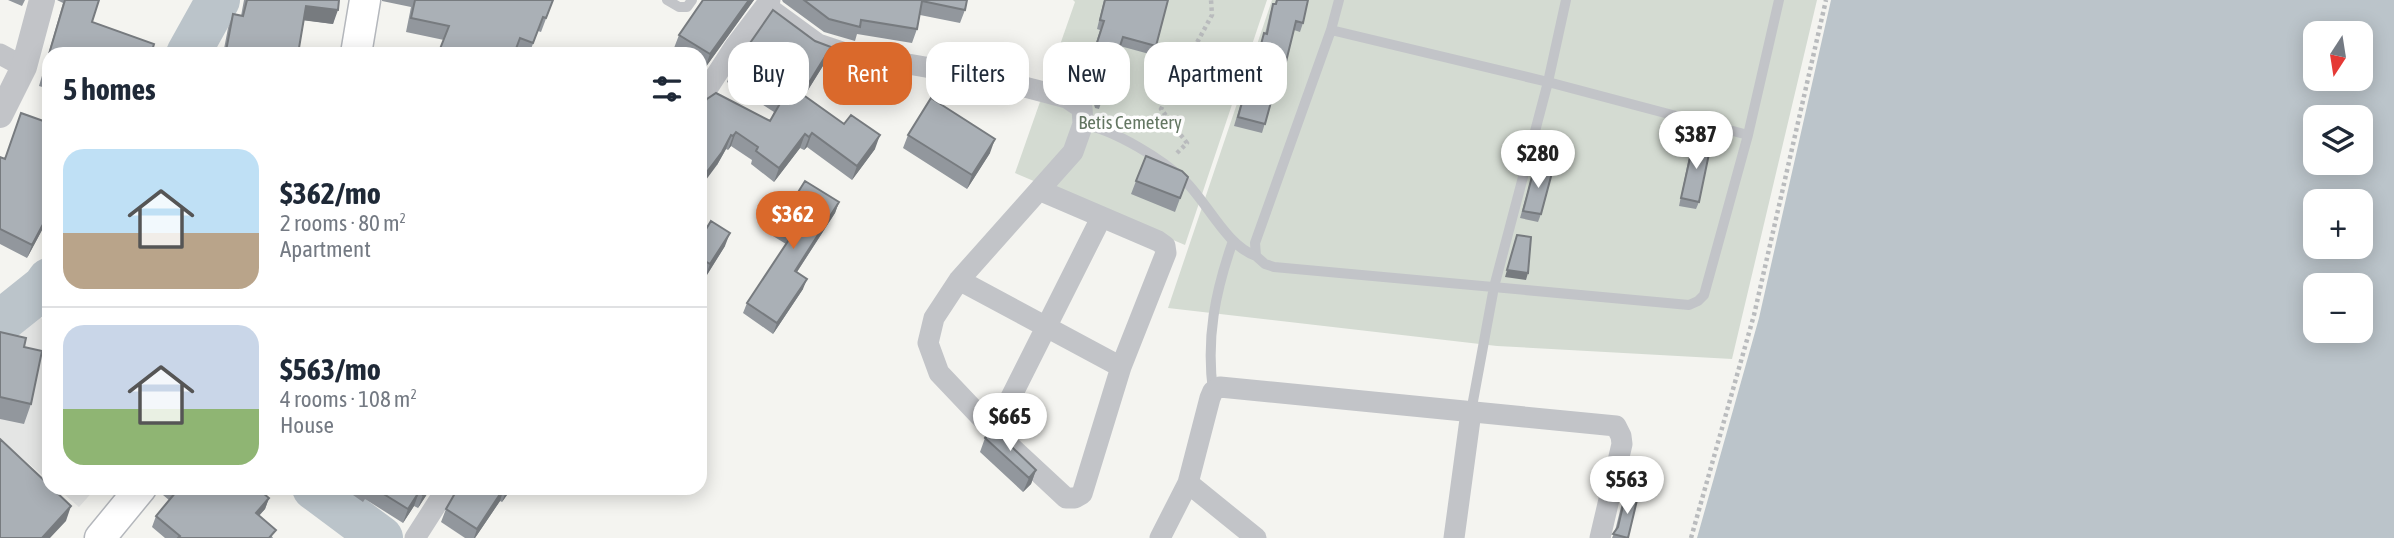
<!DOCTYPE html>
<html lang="en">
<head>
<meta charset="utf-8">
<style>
  :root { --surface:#fff; --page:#f2f2f3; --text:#1f2937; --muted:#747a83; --line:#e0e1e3; --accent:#da692b }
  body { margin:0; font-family:"Asap Condensed",sans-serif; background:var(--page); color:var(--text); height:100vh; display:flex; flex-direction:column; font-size:26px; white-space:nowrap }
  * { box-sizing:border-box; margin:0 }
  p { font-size:23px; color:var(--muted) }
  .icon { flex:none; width:38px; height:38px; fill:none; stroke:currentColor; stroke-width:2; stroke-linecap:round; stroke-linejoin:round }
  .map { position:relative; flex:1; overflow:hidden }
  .side { position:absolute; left:42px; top:47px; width:665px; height:448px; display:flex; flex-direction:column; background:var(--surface); border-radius:21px; box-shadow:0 4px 18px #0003 }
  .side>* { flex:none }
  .banner { position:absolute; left:728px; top:42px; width:665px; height:63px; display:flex; gap:14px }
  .needle { width:46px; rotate:192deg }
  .buttons { position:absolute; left:2303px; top:21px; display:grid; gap:14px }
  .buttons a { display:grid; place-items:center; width:70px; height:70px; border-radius:14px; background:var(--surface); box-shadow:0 4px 18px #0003; font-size:35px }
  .price { position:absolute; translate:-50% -60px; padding:0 16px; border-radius:24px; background:#fff; color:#222; font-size:23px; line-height:46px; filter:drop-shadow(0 2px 4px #0008) }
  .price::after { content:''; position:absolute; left:50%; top:42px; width:21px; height:16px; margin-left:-10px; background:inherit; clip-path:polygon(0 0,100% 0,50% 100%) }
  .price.current { background:var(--accent); color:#fff }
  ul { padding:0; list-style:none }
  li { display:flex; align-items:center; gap:21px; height:175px; padding:0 21px }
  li+li { border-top:2px solid var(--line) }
  li span { display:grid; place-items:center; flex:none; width:196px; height:140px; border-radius:21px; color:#555 }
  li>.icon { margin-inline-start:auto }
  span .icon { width:84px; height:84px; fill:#fffc; stroke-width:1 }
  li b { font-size:30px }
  h2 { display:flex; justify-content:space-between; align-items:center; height:84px; padding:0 21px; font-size:30px }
  .tag { padding:0 24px; border-radius:21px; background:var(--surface); box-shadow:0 4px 18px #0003; font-size:24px; line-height:63px }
  .tag.current { background:var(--accent); color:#fff }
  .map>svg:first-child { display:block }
</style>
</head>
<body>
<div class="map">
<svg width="2394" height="538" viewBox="0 0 2394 538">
  <rect width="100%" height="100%" fill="#f4f4f0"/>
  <path fill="#e4e5e4" d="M31,308L49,326V481L0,439V333Z
    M57,488H96L79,507Z"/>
  <path fill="#d4dbd2" d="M1073,0H1267L1185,245L1015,173L1075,2Z
    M1272,0H1817L1732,359L1497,346L1168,308Z"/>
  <path fill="#bbc4ca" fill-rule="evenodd" d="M1831,0H2394V538H1697L1759,318ZM2315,33H2361V79H2315ZM2315,117H2361V163H2315ZM2315,201H2361V247H2315ZM2315,285H2361V331H2315Z"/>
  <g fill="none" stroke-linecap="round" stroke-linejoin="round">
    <path stroke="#bbc4ca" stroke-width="44" d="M188,54L218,0
      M0,322L44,287L49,280
      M314,488L381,538"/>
    <g stroke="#b4b7bc" stroke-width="33">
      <path id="secondary" d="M356,54L365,0
        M100,538L141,488"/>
    </g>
    <path stroke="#b9bbbd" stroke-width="4.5" stroke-dasharray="3.5 3.5" stroke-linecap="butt" d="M1177,153L1187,143L1161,109L1212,15L1211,0
      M1691,538L1754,315L1826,0"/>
    <path stroke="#c2c4c8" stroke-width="10" d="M667,0L679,7H687L692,0
      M1339,0L1331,30L1255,243L1256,256L1265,264L1274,267L1689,305L1698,301L1704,295L1748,135L1779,0
      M1331,30L1548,82L1748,135
      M1083,124C1114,130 1163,159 1186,182C1208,204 1227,246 1256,256
      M1213,391C1206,338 1215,292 1233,241
      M1471,412L1494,287L1548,82L1566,0"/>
    <path stroke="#c2c4c8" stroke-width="21" d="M766,6L818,44L845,53L994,79L1067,98L1082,108L1083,124L1073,152L959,280L934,318L928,343L939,373L994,431L1066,498H1075L1082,494L1121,367L1166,253L1165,246L1158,241L1039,190
      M0,54L24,67
      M700,100L735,46L770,0
      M959,280L1121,367
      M994,431L1101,218
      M1188,483L1256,538
      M415,538L447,488
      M1160,538L1188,483L1210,398L1213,391L1220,387L1616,426L1621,436L1622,444L1600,538
      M1454,538L1471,412"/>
    <path stroke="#c2c4c8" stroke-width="26" d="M0,115L24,67L42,0"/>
    <use href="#secondary" stroke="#fff" stroke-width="30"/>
  </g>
  <path fill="#92979d" d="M8,0H25L22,6Z
    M57,0H99L92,22L151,54H49V89L39,86L63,3Z
    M244,0H339L333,24L304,20L298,54H223L228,28L233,14L241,16Z
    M382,0H553L541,32L538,31L529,54H520L515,52L514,54H438L444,40L406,32L411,7L382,1Z
    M703,0H754L705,68L700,65V54H683L674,48L679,35Z
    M782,0H967L965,10L960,23L920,15L917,29L912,43L857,34L855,41L824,32L783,2Z
    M1104,0H1168L1153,55L1120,46L1099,109L1095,108L1093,101L1081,92L1100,30L1097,29Z
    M1276,0H1308L1303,23L1300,32L1294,30L1283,74L1280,83H1279L1274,101L1272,100L1262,133L1234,126L1248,79L1251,70L1253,71L1261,42L1264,33L1265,34L1270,13L1273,4H1275Z
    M815,41L831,47L826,61L804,96L875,149L852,180L807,147L804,150L800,148L774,182L751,164L752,160L731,146L728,150L726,149L717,165L700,109L770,121L774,112L727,82L732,69Z
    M49,123V217L27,258L0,244V157L5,159Z
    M908,135L990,153L967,189L903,148Z
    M1694,140L1699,202L1696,209L1679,206L1691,147Z
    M1535,165L1541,214L1538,222L1520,218Z
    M1188,177L1175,212L1131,194L1136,181Z
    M839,202L835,213L797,272L803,289L773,334L743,313L747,303L786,244L773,236L777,226Z
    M700,239L725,246L705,278L700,275Z
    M0,332L24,347L31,404L24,424L0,419Z
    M985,438L1036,470L1031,484L1023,492L980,452Z
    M165,488H257L269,498L265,509L259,516L273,538H165L152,527L156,516L169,500L163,495Z
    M343,488H431L418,508L414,506L403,523L365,499L363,502Z
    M458,488H512L502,502L500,501L475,538H465L441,522L446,509Z
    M1626,493L1628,538H1612L1615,531L1621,507Z"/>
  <path fill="#777b7f" d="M749,0H754L705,68L710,54Z
    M306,6L338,10L333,24L301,20Z
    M831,47L826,61L797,108L802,94Z
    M736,132L731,146L728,150L733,136Z
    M812,133L807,147L804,150L809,137Z
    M805,134L800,148L774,182L779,168Z
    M731,135L726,149L717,165L700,188V181Z
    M880,135L875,149L852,180L857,166Z
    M995,139L990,153L967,189L972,175Z
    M839,202L835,213L791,281L795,271Z
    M49,213V217L27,258L32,245Z
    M730,233L725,246L705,278L710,264Z
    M1507,270L1528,273L1526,280L1505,277Z
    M807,279L803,289L773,334L777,323Z
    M1036,470L1031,484L1023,492L1029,478Z
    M428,488H431L418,508L423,495Z
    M504,488L500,501L475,538H474L477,529Z
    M508,488H512L502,502L507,489Z
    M419,492L414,506L403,523L408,509Z
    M269,498L265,509L252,523L256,513Z
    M71,506L66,521L50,538H42Z"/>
  <path fill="#aab0b6" stroke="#777b7f" stroke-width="2" d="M65,0H99L92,22L154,44L151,54H95L86,51L85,54H49Z
    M247,0H339L338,10L306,6L298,54H235L236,53L226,51L233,14L243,16Z
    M415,0H553L546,18L543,17L533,43L520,38L514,54H438L449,26L411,18Z
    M703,0H749L710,54L679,35Z
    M804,0H967L965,10L922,1L917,29L861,20L860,27L829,19Z
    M1105,0H1168L1156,46L1123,37L1102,100L1098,99L1096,92L1084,83L1104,21L1100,20Z
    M1277,0H1308L1303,23L1296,21L1283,74H1281L1277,92L1274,91L1265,124L1238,117L1251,70L1254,71L1264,33L1267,34L1273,4H1276Z
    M773,10L815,41L831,47L802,94L844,124L851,115L880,135L857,166L812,133L809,137L805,134L779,168L756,151L758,147L736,132L733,136L731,135L722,152L700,181V109L707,99L716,93L770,121L782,100L732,69Z
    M49,55V74L44,72Z
    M931,98L995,139L972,175L908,135Z
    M21,113L49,123V213L32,245L0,229V157L5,159Z
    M1694,140L1711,144L1699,202L1681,198Z
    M1146,156L1182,171L1188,177L1180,198L1136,181Z
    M1535,165L1553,169L1541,214L1523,211Z
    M805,181L839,202L795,271L807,279L777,323L747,303L792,235L777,226Z
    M711,221L730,233L710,264L700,258V239Z
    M1517,235L1531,237L1528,273L1507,270Z
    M0,332L26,338L24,347L42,351L31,404L0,397Z
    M993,429L1036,470L1029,478L985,438Z
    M0,439L49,485V488H52L71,506L42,538H0Z
    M172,488H257L269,498L256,513L276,530L269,538H178L180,536L156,516L176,492Z
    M374,488H428L423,495L419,492L408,509Z
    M458,488H504L477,529L446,509Z
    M1626,493L1638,496L1628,538L1613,534L1618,527Z"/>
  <g text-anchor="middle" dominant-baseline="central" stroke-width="7" stroke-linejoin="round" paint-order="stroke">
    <g font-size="19" fill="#647763" stroke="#fff">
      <text x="1130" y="122">Betis Cemetery</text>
    </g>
  </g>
</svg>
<div class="buttons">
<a><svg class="needle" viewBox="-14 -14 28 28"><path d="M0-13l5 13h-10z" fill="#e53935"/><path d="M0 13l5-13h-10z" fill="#747a83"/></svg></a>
<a><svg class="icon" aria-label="layers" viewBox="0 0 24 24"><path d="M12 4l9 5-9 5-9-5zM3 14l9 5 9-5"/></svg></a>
<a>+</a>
<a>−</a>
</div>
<b class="price" style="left:1696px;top:171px">$387</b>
<b class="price" style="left:1538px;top:190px">$280</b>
<b class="price current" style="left:793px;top:251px">$362</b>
<b class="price" style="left:1010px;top:453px">$665</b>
<b class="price" style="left:1627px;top:516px">$563</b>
<div class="banner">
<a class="tag">Buy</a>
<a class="tag current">Rent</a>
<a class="tag">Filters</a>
<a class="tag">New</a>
<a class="tag">Apartment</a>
</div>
<section class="side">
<h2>5 homes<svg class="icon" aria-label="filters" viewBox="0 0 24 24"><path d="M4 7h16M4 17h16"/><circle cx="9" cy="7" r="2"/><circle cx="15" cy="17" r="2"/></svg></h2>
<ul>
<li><span style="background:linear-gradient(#bfe0f5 60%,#b9a48a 0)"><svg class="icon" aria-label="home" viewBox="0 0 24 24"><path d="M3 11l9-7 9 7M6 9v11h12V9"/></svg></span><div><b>$362/mo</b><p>2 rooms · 80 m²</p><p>Apartment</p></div></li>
<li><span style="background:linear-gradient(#c9d6e8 60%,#8fb573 0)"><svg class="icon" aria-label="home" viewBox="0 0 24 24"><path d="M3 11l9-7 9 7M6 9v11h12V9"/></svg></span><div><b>$563/mo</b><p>4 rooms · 108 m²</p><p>House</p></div></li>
</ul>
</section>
</div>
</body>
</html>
